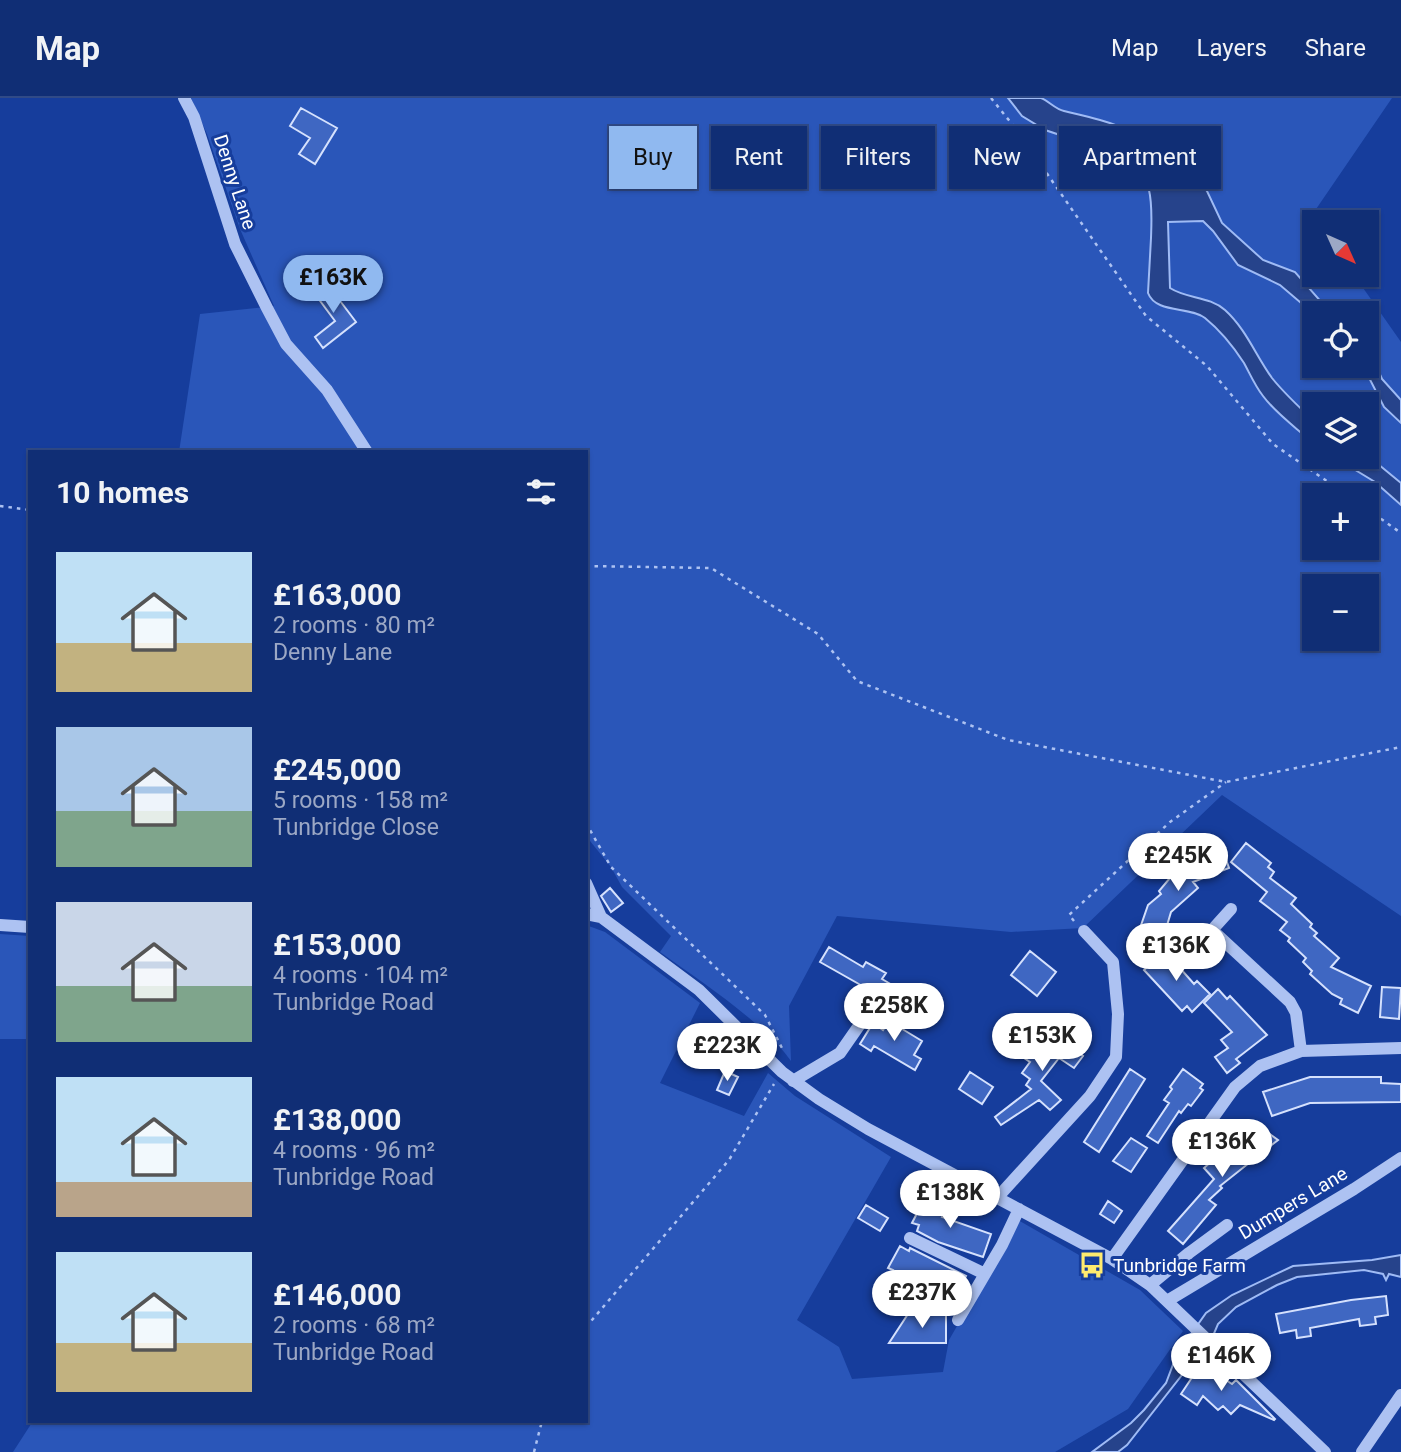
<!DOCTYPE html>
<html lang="en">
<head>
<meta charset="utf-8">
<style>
  :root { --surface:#102e75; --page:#19367a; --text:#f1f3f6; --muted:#9ca8c5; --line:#304a87; --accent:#90b9f0 }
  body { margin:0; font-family:Roboto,sans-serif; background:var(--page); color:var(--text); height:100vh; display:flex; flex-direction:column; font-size:26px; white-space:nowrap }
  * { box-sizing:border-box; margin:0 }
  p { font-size:23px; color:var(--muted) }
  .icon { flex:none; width:38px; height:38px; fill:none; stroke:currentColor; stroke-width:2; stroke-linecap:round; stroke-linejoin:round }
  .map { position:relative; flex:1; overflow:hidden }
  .panel { position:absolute; left:28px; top:352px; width:560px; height:973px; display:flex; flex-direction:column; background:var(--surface); border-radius:0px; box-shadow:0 2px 5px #0004,0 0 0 2px var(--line) }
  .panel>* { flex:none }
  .top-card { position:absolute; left:609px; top:28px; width:665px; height:63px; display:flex; gap:14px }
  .needle { width:46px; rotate:135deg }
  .controls { position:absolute; left:1302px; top:112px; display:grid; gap:14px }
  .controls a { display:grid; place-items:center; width:77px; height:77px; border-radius:0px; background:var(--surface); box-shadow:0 2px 5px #0004,0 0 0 2px var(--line); font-size:35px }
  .price { position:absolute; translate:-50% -60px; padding:0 16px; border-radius:24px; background:#fff; color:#222; font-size:23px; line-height:46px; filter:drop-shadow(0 2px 4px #0008) }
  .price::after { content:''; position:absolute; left:50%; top:42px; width:21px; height:16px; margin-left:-10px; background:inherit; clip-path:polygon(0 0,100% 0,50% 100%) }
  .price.selected { background:var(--accent); color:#111 }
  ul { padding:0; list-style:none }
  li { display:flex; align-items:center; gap:21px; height:175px; padding:0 28px }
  li span { display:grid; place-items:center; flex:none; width:196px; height:140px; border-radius:0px; color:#555 }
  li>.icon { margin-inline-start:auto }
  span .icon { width:84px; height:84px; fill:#fffc; stroke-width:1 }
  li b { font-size:30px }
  h2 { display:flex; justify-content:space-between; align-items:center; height:84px; padding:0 28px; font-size:30px }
  .chip { padding:0 24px; border-radius:0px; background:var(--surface); box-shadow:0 2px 5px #0004,0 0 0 2px var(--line); font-size:24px; line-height:63px }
  .chip.selected { background:var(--accent); color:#111 }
  header { display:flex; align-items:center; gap:42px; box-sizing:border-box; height:98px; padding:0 35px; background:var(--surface); border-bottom:2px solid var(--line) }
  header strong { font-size:33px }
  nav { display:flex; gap:38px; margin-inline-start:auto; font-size:24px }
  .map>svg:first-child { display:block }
</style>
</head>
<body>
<header>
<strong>Map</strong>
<nav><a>Map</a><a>Layers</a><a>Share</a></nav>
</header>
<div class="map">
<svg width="1401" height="1354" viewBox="0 0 1401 1354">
  <rect width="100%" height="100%" fill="#163d9c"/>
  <path fill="#2a56b9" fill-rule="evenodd" d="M191,0H1392L1312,117L1317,124H1314V177H1354L1401,244V818L1222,697L1083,830L1011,834L837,818L789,908L791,963C761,922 701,884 660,854L671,838L622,789L611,769L586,738V354H179L200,216L274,208L240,131L207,36ZM1314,215H1367V268H1314ZM1314,306H1367V359H1314ZM1314,397H1367V450H1314ZM1314,488H1367V541H1314Z
    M586,827L605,834L700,905L660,985L744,1018L768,975L795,998L891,1059L797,1222L839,1249L852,1281L943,1274L949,1242L1018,1122L1140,1192L1183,1233L1128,1311L1055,1354H13L33,1323H586Z
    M0,836L30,838V941H0Z"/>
  <path fill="#26438b" stroke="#9fbbf5" stroke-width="2" d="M1008,0C1017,0 1032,0 1041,0C1049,3 1055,11 1064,13C1107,23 1153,32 1171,76H1191L1207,93L1222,125L1263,162L1295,174L1331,215L1314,216L1280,187L1238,167L1213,133L1203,123L1168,124L1170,190C1187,201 1209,198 1225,212C1246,231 1256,258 1272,280C1284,295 1300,310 1314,323V346C1297,330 1277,317 1263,298C1255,288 1250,276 1244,265C1233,248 1221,233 1205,220C1190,208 1156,216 1148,195C1149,176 1150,158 1151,140C1152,109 1155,75 1123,58L1045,32L1022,18Z
    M1367,247L1382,281L1401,302V325L1384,309L1363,268H1367Z
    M1367,357L1401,385V407L1375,384L1334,359H1367Z
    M1401,1157V1179L1389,1176L1386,1182L1383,1176L1364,1172L1297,1179L1277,1187L1236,1209L1218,1226L1201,1266L1182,1277L1127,1347L1118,1354H1092L1131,1325L1144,1312L1166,1285L1177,1256L1206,1215L1232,1197L1293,1168L1372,1162Z"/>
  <path fill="#3f67c2" stroke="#d5e1fd" stroke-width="2" d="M301,10L337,30L315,66L299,56L310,40L290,28Z
    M325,183L356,224L323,250L315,239L335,223L312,192Z
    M1213,743L1221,748L1229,770L1193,784L1198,790L1171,814L1160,851L1132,843L1135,833H1139L1148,807L1161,796L1159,793L1170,780L1168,778L1185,763L1184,760L1209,750Z
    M1246,745L1271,765L1268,769L1274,774L1270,780L1296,800L1291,806L1312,826L1310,829L1317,835L1314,838L1339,860L1331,869L1371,888L1358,915L1340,906L1342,901L1332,896L1310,876L1312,873L1303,864L1306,860L1288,843L1290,840L1280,832L1287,824L1260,803L1267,794L1231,764Z
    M610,790L623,805L611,814L601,798Z
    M829,849L863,869L866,864L886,875L882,881L904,894L896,907L820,864Z
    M1030,853L1056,874L1037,898L1011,877Z
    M1165,853L1194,886L1197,883L1210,896L1192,914L1187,908L1182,913L1144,872Z
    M1382,889L1401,890L1399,921L1380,919Z
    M1218,891L1227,901L1230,898L1267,937L1236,961L1240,965L1227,975L1215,959L1228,950L1221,942L1232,934L1204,905Z
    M889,923L922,943L914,957L921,961L915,972L874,948L871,953L860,946L873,925L883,932Z
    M1048,929L1083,958L1074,970L1059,960L1041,983L1061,1002L1050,1012L1039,1002L1001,1027L995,1019L1031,991L1026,987L1030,981L1022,975L1030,964L1024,960Z
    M1130,971L1145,981L1099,1054L1084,1044Z
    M1183,971L1203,986L1200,990L1203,992L1191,1008L1188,1006L1181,1015L1179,1013L1158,1045L1147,1038L1169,1005L1164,1002L1172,991L1170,989Z
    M725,973L738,979L729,997L717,992Z
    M970,974L993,989L982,1006L959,991Z
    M1310,979H1381V985L1401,986V1004L1310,1005L1272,1018L1263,994Z
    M1254,1025L1278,1042L1220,1088L1222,1090L1209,1102L1216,1107L1183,1146L1168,1133L1214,1081L1204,1070L1222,1054L1224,1057L1247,1040L1242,1034Z
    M1131,1040L1147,1050L1131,1074L1113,1063Z
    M924,1102L946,1110L942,1119L991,1136L983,1159L938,1144L917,1133L919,1127L912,1125Z
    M1108,1103L1122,1113L1114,1125L1100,1116Z
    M866,1107L888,1120L880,1133L858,1120Z
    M900,1148L909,1153L910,1150L966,1178L954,1202L915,1182L901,1208L880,1196L893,1172L888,1170Z
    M1386,1198L1388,1217L1375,1219L1376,1226L1360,1228L1359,1221L1310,1230L1311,1238L1297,1240L1296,1232L1280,1235L1276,1216L1351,1202Z
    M908,1216L946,1217V1245H889Z
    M1206,1269L1232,1286L1236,1282L1275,1321L1274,1322L1240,1307L1231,1316L1223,1308L1218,1312L1203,1298L1197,1307L1181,1296L1197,1272Z"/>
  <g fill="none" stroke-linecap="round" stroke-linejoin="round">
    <path stroke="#adc2f2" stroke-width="2.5" stroke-dasharray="3.5 5" stroke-linecap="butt" d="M991,0L1016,31L1146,218L1207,268L1273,346L1347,397
      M0,408L30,412
      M1367,411L1401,435
      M586,468L711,470L818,536L857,583L1008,642L1226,684L1401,649
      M586,725L611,769L765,917L784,954
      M1074,823L1069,817L1170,724L1226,684
      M586,1229L729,1062L774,986
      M534,1354L542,1323"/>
    <path stroke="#adc2f2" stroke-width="12" d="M184,0L194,19L235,146L267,210L286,246L327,292L367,354
      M586,785L601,819
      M586,816L601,819L699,892L782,974L819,1001L868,1031L1112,1161L1150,1187L1325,1354
      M0,827L30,829
      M1212,832L1290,904L1296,915L1301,953
      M1194,852L1231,811
      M793,983L840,955L865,919
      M997,1100L1090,998L1116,959L1118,916L1113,864L1084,833
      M910,1140L985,1176
      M1112,1161L1235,989L1260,968L1301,953L1401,950
      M1150,1187L1189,1155L1227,1127
      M1167,1203L1354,1091L1401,1060
      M958,1222L1002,1147L1019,1111
      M1362,1354L1401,1297"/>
  </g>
  <defs>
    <g id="bus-bare" transform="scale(2.1)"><path d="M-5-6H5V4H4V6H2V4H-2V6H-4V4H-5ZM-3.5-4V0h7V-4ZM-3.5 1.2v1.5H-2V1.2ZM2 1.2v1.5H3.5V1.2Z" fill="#ffea6e" stroke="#163d9c" stroke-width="2.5" paint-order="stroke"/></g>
  </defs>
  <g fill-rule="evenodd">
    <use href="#bus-bare" x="1092" y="1167"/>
  </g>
  <g text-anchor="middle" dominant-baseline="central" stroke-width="6" stroke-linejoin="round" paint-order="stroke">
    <g font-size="19" fill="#fff" stroke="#163d9c">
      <text transform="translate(235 84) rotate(72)">Denny Lane</text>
      <text transform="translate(1293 1105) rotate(-31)">Dumpers Lane</text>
    </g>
    <g font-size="19" fill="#fff" stroke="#163d9c" text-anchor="start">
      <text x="1113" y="1167">Tunbridge Farm</text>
    </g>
  </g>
</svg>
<div class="controls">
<a><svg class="needle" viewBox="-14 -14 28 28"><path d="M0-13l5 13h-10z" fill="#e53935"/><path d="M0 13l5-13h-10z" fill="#9ca8c5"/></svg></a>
<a><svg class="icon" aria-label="locate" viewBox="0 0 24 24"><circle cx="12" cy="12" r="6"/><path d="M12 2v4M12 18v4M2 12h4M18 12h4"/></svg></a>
<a><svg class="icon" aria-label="layers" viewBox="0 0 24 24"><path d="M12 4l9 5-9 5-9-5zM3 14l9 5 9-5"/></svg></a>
<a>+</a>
<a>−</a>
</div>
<b class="price selected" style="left:333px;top:217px">£163K</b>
<b class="price" style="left:1178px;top:795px">£245K</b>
<b class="price" style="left:1176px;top:885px">£136K</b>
<b class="price" style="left:894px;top:945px">£258K</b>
<b class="price" style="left:1042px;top:975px">£153K</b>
<b class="price" style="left:727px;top:985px">£223K</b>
<b class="price" style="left:1222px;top:1081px">£136K</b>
<b class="price" style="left:950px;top:1132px">£138K</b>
<b class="price" style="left:922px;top:1232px">£237K</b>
<b class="price" style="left:1221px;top:1295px">£146K</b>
<div class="top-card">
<a class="chip selected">Buy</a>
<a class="chip">Rent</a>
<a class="chip">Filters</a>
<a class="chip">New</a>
<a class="chip">Apartment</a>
</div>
<section class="panel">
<h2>10 homes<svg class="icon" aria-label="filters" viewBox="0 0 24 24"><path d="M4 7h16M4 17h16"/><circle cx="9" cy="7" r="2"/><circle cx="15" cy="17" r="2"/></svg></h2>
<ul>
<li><span style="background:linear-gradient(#bfe0f5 65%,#c2b280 0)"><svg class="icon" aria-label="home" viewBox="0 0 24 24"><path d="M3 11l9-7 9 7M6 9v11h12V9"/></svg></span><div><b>£163,000</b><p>2 rooms · 80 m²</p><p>Denny Lane</p></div></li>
<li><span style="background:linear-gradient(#a9c7e8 60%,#7fa58c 0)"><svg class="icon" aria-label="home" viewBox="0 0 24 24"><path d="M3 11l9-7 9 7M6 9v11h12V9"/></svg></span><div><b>£245,000</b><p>5 rooms · 158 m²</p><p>Tunbridge Close</p></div></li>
<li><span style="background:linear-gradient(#c9d6e8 60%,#7fa58c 0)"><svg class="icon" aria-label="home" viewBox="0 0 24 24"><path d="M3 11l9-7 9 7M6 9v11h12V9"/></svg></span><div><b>£153,000</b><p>4 rooms · 104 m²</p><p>Tunbridge Road</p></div></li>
<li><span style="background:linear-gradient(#bfe0f5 75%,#b9a48a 0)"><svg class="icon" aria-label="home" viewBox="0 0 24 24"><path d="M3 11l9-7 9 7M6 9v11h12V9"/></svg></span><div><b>£138,000</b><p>4 rooms · 96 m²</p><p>Tunbridge Road</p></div></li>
<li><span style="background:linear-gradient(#bfe0f5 65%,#c2b280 0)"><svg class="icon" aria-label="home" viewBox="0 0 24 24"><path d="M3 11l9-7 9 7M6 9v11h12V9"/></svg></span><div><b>£146,000</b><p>2 rooms · 68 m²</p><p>Tunbridge Road</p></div></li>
</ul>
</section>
</div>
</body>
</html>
